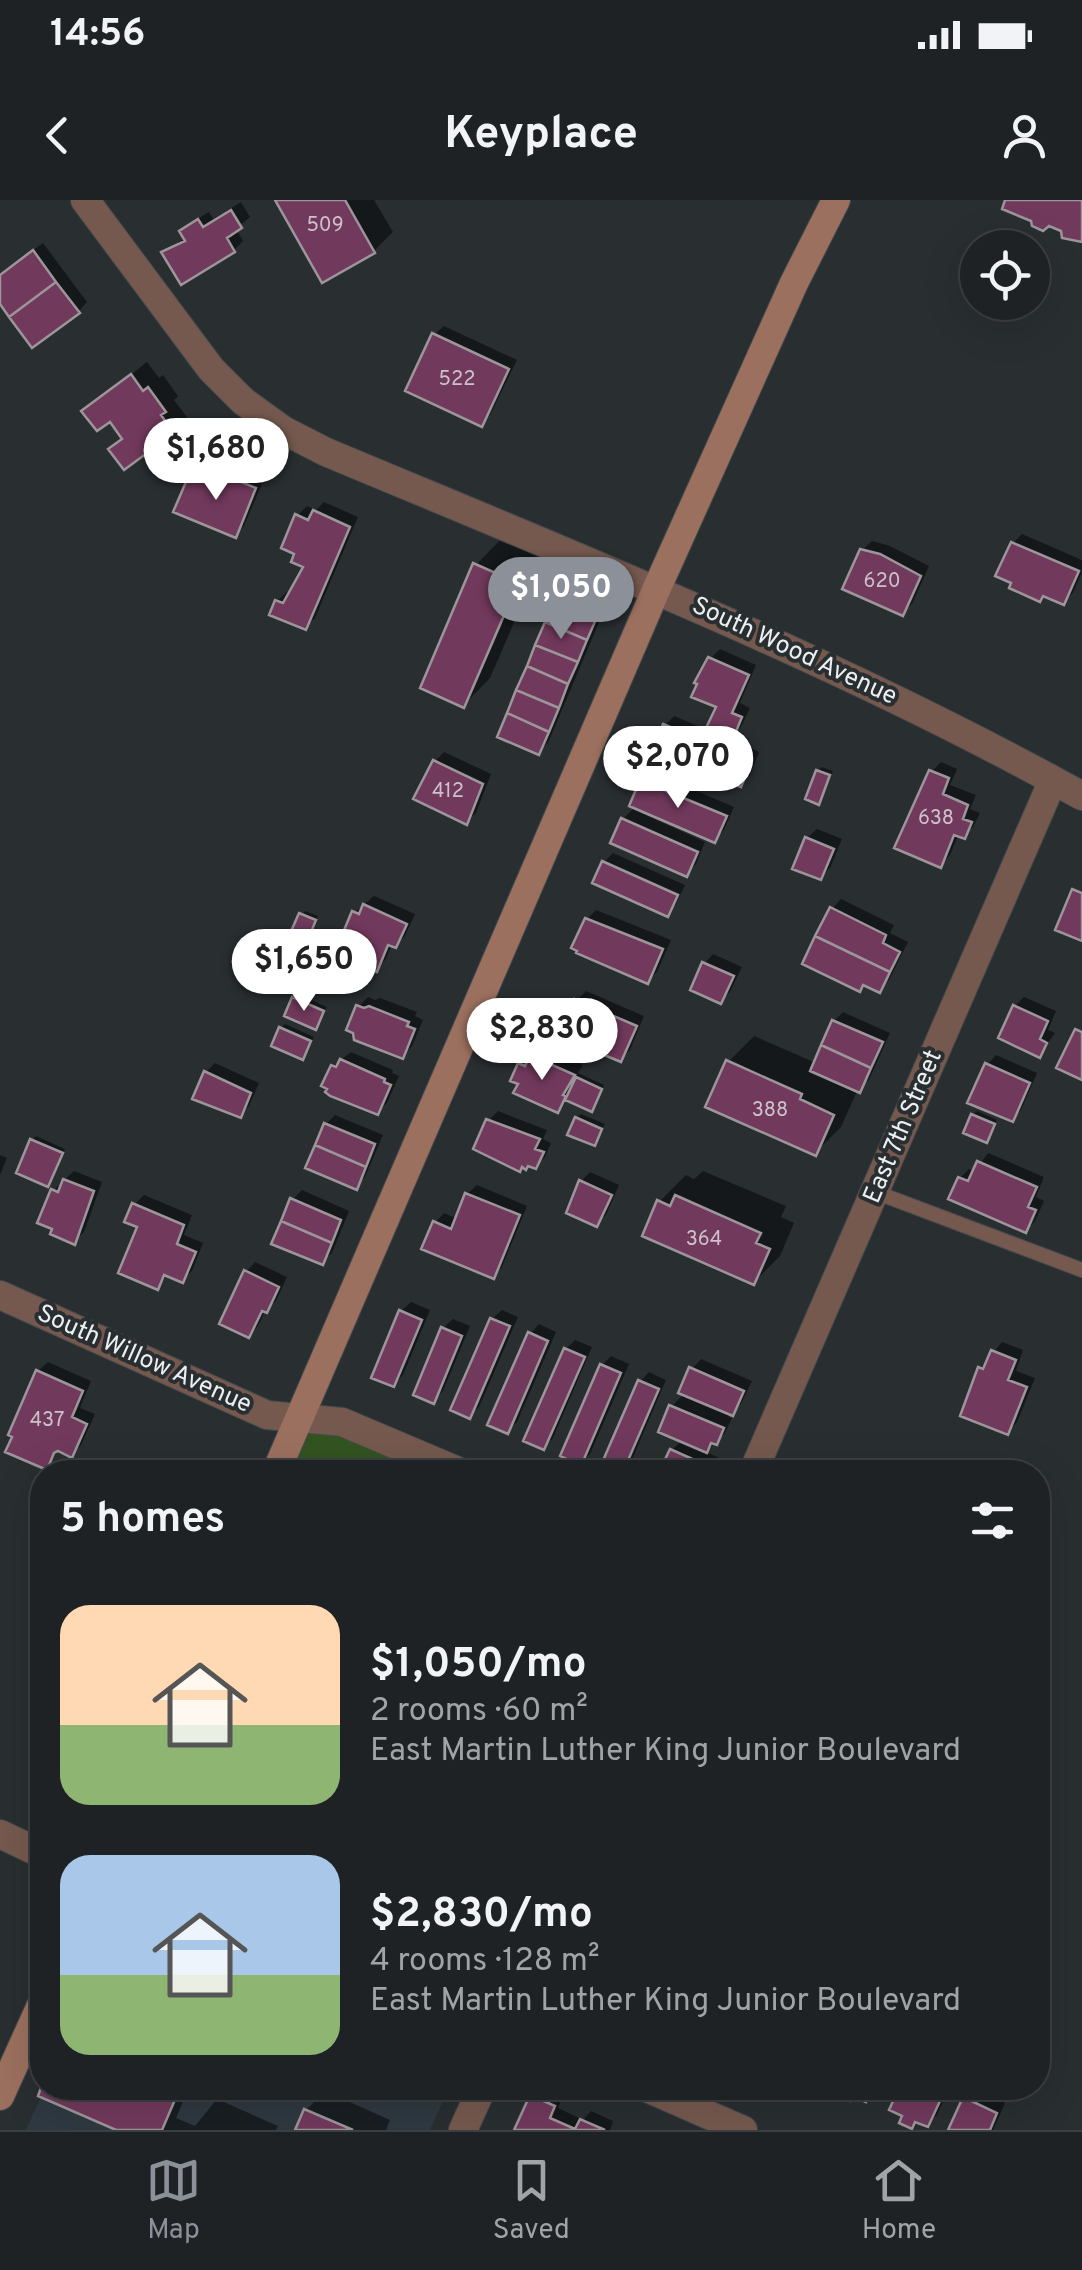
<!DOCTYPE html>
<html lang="en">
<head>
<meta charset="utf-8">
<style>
  :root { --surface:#1f2225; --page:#272a2d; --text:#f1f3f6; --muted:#a1a4a7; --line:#3c3f42; --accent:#8c9099 }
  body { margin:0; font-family:Overpass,sans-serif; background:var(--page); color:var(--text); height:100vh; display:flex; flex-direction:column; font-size:38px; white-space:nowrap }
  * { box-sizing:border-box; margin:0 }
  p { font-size:32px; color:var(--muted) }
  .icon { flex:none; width:55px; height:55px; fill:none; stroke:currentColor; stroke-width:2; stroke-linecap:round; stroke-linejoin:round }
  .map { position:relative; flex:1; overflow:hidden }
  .drawer { position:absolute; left:30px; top:1260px; width:1020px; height:640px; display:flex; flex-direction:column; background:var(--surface); border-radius:40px; box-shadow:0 10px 40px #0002,0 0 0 2px var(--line) }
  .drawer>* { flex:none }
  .tools { position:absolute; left:960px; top:30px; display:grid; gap:20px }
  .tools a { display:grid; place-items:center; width:90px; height:90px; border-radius:50%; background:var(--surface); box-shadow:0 10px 40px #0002,0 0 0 2px var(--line); font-size:50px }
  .price { position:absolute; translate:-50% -85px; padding:0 22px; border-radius:35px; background:#fff; color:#222; font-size:32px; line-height:65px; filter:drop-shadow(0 2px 5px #0008) }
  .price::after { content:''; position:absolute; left:50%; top:60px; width:30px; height:22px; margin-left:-15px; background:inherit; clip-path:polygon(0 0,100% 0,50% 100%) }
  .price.current { background:var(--accent); color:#fff }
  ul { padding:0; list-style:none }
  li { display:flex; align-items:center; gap:30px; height:250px; padding:0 30px }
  li span { display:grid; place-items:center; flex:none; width:280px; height:200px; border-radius:30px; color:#555 }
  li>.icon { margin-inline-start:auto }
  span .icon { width:120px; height:120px; fill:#fffc; stroke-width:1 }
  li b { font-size:42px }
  h2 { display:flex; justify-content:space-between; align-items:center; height:120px; padding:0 30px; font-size:42px }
  .status { display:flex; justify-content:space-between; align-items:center; height:70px; padding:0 50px; background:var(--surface); direction:ltr }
  .status svg { height:28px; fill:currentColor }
  header { display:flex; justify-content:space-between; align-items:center; height:130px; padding:0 30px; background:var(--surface); font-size:45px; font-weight:700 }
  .tabs { display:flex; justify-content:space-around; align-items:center; height:140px; border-top:2px solid var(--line); background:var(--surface); font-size:28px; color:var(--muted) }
  .tabs a { display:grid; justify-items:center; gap:5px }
  .tabs .current { color:var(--accent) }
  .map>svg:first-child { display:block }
</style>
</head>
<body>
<div class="status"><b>14:56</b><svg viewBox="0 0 49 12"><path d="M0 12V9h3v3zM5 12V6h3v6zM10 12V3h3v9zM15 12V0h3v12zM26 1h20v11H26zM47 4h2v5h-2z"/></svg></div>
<header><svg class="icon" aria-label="back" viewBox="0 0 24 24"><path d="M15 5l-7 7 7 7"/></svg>Keyplace<svg class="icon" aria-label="person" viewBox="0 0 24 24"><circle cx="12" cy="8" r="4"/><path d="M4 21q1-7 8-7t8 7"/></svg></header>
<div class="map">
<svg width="1082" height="1930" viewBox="0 0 1082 1930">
  <rect width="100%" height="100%" fill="#292e31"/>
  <path fill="#2f3941" d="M45,1888H449L430,1930H26Z"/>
  <path fill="#325420" d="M300,1218L459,1272H276Z"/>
  <path fill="#0007" d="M278,0H374L393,32L374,51L323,80Z
    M241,2L250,17L236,29L243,41L234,50L164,52L186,37L182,31L192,22L209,12L213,19Z
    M43,43L87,102L78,112L0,100V75Z
    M444,126L517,160L490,215L481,224L434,135Z
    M147,162L159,178L163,175L178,196L174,200L187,217L173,231L112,249L124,237L110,219L85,211Z
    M232,265L264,279L244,326L235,335L191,276L201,267L221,276Z
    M324,302L358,317L315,418L305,427L277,401L287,392L291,394L306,365L297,316L307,306L316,310Z
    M1022,334L1082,360V372L1073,393L1063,402L1013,343Z
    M502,338L543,356L490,478L464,505L476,365Z
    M872,341L890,346L929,366L912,404L903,413L862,350Z
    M566,391L605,408L548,543L538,552L557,401Z
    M720,449L756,465L740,503L750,508L741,527L729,539L759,552L750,575L741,584L665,525L674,516L708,530L719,506L710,459Z
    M444,552L491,574L476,613L466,622L435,561Z
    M941,562L957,569L950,585L976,595L970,609L980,613L973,627L964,636L959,634L950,655L941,665L931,572Z
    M822,567L833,571L818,602V571Z
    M652,572L734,607L724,630L715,640L643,609L641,613L705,642L696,664L686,674L623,619L636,606L642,581Z
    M817,629L842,639L830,668L820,677L807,638Z
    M613,653L685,685L676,704L667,714L604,662Z
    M374,696L415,714L405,736L396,746L392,744L386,759L377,769L354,713Z
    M841,699L894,725L890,733L908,742L889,780L879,790L832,709Z
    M596,710L671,740L657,772L647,781L587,719Z
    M305,711L318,716L306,741L301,715Z
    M713,754L742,767L730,792L721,801L704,764Z
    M586,791L644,816L630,850L621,859L576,801Z
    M298,794L327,807L316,827L294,798Z
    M368,797L375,800L380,798L417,812L415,816L423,820L412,846L403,856L358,807Z
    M1024,797L1056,811L1048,830L1055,833L1040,855L1015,806Z
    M843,812L890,833L869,880L858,889L841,927L815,953L728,862L754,836L816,863L834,821Z
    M285,824L314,837L303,857L281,828Z
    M542,847L583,865L578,873L604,885L591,909L568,899L557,910L521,882V867L538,869L523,862Z
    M351,852L393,870L392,873L399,876L387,903L377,912L333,866Z
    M996,855L1037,873L1021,910L1012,919L987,865Z
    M215,863L259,883L249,906L240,915L206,872Z
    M498,911L547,930L543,939L551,943L545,957L536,966L488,921Z
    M977,911L997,920L986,940L973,915Z
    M581,914L605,924L594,943L577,918Z
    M335,915L383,935L365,977L356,987L326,924Z
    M36,936L65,949L47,984L32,940Z
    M988,953L1044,977L1036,997L1044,1001L1035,1021L1026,1030L960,978L969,969L975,971Z
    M0,955L7,958L0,975Z
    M74,971L102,982L84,1032L74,1042L53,991Z
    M703,971L786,1006L781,1017L794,1023L780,1056L754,1082L659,1002L686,975L694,979Z
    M590,972L619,985L606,1015L596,1024L581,981Z
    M477,985L527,1006L502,1067L493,1076L435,1023L444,1013L458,1019L467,994Z
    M302,990L349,1011L332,1053L322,1062L292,1000Z
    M144,995L192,1015L184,1035L203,1043L192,1071L182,1080L168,1074L157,1087L134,1005Z
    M255,1062L287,1077L276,1101L266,1109L258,1126L249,1135L246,1072Z
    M411,1102L430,1110L403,1175L394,1184L401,1111Z
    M502,1110L518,1117L479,1207L469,1216L492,1119Z
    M453,1119L470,1126L443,1191L433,1201L443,1128Z
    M539,1124L556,1132L517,1222L507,1231L530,1134Z
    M575,1140L592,1147L553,1238L544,1247L566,1149Z
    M1002,1142L1023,1150L1016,1171L1035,1178L1017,1222L1008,1232L980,1169Z
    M611,1156L629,1164L590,1254L581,1263L602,1165Z
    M701,1159L752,1181L741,1204L728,1217L732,1218L725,1233L706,1252L722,1259L719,1268L714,1272H699L687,1267L685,1272H662L672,1250L682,1240L661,1231L672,1206L685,1193L692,1169Z
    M48,1162L91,1181L80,1208L95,1214L81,1245L72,1255L59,1249L46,1267L38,1171Z
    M649,1172L666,1180L628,1269L625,1272L601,1271L640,1182Z
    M44,1888H189L176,1918L195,1926L217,1899L278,1926L276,1930H122Z
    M540,1888L563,1896L558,1908L583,1920L591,1911L613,1921L610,1930H517L532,1896Z
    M902,1888H949L937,1915L927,1924L917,1920L911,1926L905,1915L892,1909Z
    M974,1889L1005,1903L993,1930H950L965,1899Z
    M325,1891L390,1920L386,1930H297L306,1910Z"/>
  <path fill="#71395c" stroke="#9c9599" stroke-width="2.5" d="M275,0H345L375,53L322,83Z
    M1005,0H1082V42L1062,38L1061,31L1049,26L1043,31L1032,26L1031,21L1002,9Z
    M231,10L242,28L227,38L235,52L181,85L161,52L185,41L179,31L198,19L203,27Z
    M33,50L56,82L9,117L0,104V75Z
    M56,82L80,113L32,148L9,117Z
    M432,133L509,169L482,227L405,191Z
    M131,174L143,191L148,187L166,212L161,215L174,233L124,270L108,249L122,239L110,222L97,231L81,211Z
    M220,273L256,288L236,338L173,312L189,275L215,286Z
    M313,310L350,327L306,430L269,415L275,400L283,403L303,367L291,362L294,354L281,348L295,314L308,320Z
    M1011,342L1079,371L1064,405L1043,396L1040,402L1009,388L1011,383L995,376Z
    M860,349L880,354L921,376L903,416L842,389Z
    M473,363L518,383L464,508L420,488Z
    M555,399L597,417L587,440L545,422Z
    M545,422L587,440L578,462L535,445Z
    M535,445L578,462L568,484L527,466Z
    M708,457L749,475L732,513L742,517L733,539L706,528L716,507L691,497L697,484L694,483Z
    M527,466L568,484L559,508L516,490Z
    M516,490L559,508L549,532L507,513Z
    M507,513L549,532L539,555L497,537Z
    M663,524L752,561L741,587L653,550Z
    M433,560L483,584L467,625L413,599Z
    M816,570L830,575L819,605L805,599Z
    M929,570L949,578L943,594L968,605L963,619L972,622L965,639L954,635L941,668L894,648Z
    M640,580L727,616L715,643L629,606Z
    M621,618L698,652L687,677L610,643Z
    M805,637L834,649L821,680L792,669Z
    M602,661L678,695L668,717L592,683Z
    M1072,689L1082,693V741L1055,730Z
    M363,704L407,724L396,748L388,745L377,772L339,756L347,737L342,735L352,711L359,714Z
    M830,707L886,735L883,743L900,752L890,772L815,736Z
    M299,713L316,720L306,744L289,736Z
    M585,718L663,749L648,784L576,753L577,751L571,748Z
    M815,736L890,772L880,793L863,785L860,792L802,764Z
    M702,762L734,776L721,804L690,790Z
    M292,797L324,811L316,830L284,816Z
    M574,799L637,826L621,862L559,836Z
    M356,805L364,808L369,806L409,822L407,826L415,829L403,859L354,840L353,833L346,830Z
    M1013,805L1048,821L1040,839L1047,843L1040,858L998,838Z
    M832,820L883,842L871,868L821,845Z
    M279,827L311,841L303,860L271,846Z
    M1075,829L1082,832V880L1056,868Z
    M821,845L871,868L860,893L810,871Z
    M530,855L575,875L563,895L566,896L558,913L513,893L518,884L510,881L518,863L525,866Z
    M340,859L385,879L384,882L391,885L378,915L330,896L325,892L327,889L321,886L331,865L336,867Z
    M726,860L802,894L800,899L834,915L816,956L705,907Z
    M985,863L1030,883L1013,922L967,903Z
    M204,871L251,893L241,918L192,899Z
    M576,877L602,889L592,912L565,900Z
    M971,914L995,924L987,943L963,933Z
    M575,917L602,929L595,946L567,935Z
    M486,919L540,939L535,949L544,952L536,969L528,966L526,970L522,967L520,972L473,949Z
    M324,923L375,944L366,967L315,945Z
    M30,939L63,953L48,987L16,973Z
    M315,945L366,967L357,990L305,968Z
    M977,961L1037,987L1028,1007L1036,1010L1026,1033L948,999L958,977L968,981Z
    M63,979L94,991L75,1045L50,1034L52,1029L37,1023L51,989L58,992Z
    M579,980L612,995L597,1027L566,1013Z
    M465,993L520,1015L494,1079L421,1049L433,1021L451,1029Z
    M675,995L761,1033L756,1043L770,1049L754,1085L642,1036L657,1000L670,1006Z
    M290,998L341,1020L332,1043L281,1021Z
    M132,1003L184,1025L177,1044L196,1052L183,1083L164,1075L158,1090L118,1073L137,1027L124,1022Z
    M281,1021L332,1043L323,1065L271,1044Z
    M244,1070L279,1087L267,1113L262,1111L249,1138L219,1124Z
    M399,1110L422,1120L394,1187L371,1178Z
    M490,1118L510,1126L470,1219L450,1210Z
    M441,1127L462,1136L434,1204L413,1195Z
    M528,1132L548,1141L508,1234L487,1225Z
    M564,1148L585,1157L544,1250L523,1241Z
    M991,1150L1016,1160L1008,1180L1027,1187L1008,1235L960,1216L978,1167L983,1169Z
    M600,1164L621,1173L581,1266L560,1256Z
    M689,1167L744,1191L733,1216L678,1193Z
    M36,1170L83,1191L72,1217L87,1224L72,1258L58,1251L54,1253L47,1270L5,1252L12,1237L8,1235Z
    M638,1180L659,1189L623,1272H598Z
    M669,1205L724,1228L717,1245L711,1243L707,1253L658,1232Z
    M670,1249L715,1269L713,1272L686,1270L684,1272H659Z
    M42,1885L60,1893L62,1888H180L162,1930H116L38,1896Z
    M832,1888H872L866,1902L852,1896L850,1901L839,1897L842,1892Z
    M899,1888H946L928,1927L915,1922L912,1929L899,1923L902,1916L889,1910Z
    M530,1895L555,1906L550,1918L575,1929L580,1919L605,1930H514Z
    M963,1897L997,1913L990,1930H948Z
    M304,1909L353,1930H295Z"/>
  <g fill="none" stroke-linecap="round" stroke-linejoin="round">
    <g stroke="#44494c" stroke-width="16">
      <path id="service" d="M875,992L1082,1070"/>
    </g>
    <g stroke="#44494c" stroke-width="30">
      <path id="minor" d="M85,0L211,169L243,201L283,230L326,252C582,359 839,461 1082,596
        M0,1095L267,1215L342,1222L460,1272
        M753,1272L1053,580
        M0,1634L42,1654
        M647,1888L743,1930
        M463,1930L482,1888"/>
    </g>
    <g stroke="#44494c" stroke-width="30">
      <path id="secondary" d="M276,1272L656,390L794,83L836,0
        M0,1896L42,1803"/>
    </g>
    <use href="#service" stroke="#75594e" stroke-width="14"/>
    <use href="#minor" stroke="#75594e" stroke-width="28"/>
    <use href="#secondary" stroke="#9c705f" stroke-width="28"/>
  </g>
  <g text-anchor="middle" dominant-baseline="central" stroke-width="8" stroke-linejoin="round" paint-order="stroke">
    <g font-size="20" fill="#cdc2cc">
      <text x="325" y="26">509</text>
      <text x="457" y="180">522</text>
      <text x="882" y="382">620</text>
      <text x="448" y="592">412</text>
      <text x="936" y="619">638</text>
      <text x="770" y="911">388</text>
      <text x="704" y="1040">364</text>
      <text x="47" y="1221">437</text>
    </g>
    <g font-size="25" fill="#eceff1" stroke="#292e31">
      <text transform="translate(794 452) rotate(25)">South Wood Avenue</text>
      <text transform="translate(904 927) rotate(-67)">East 7th Street</text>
      <text transform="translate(144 1160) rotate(24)">South Willow Avenue</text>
    </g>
  </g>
</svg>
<div class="tools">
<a><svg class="icon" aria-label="locate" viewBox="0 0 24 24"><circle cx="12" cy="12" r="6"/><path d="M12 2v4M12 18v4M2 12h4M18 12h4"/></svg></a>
</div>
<b class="price" style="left:216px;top:303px">$1,680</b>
<b class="price current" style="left:561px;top:442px">$1,050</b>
<b class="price" style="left:678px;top:611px">$2,070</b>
<b class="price" style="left:304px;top:814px">$1,650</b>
<b class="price" style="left:542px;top:883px">$2,830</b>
<section class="drawer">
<h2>5 homes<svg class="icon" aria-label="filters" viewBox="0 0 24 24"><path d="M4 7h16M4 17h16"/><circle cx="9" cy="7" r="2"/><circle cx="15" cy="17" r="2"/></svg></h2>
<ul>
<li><span style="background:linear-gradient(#ffd9b3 60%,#8fb573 0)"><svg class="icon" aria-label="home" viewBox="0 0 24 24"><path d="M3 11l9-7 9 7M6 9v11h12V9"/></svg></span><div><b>$1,050/mo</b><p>2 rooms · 60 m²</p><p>East Martin Luther King Junior Boulevard</p></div></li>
<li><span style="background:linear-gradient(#a9c7e8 60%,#8fb573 0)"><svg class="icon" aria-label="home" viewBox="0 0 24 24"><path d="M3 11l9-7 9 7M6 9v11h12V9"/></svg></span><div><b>$2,830/mo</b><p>4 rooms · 128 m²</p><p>East Martin Luther King Junior Boulevard</p></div></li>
</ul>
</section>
</div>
<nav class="tabs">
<a class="current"><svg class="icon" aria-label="map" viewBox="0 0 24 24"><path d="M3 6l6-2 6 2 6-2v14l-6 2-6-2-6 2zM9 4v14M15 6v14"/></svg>Map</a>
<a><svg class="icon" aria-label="saved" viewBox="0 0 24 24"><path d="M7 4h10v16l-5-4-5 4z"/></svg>Saved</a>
<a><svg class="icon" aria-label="home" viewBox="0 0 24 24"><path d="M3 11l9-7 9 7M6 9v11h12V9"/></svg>Home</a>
</nav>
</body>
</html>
